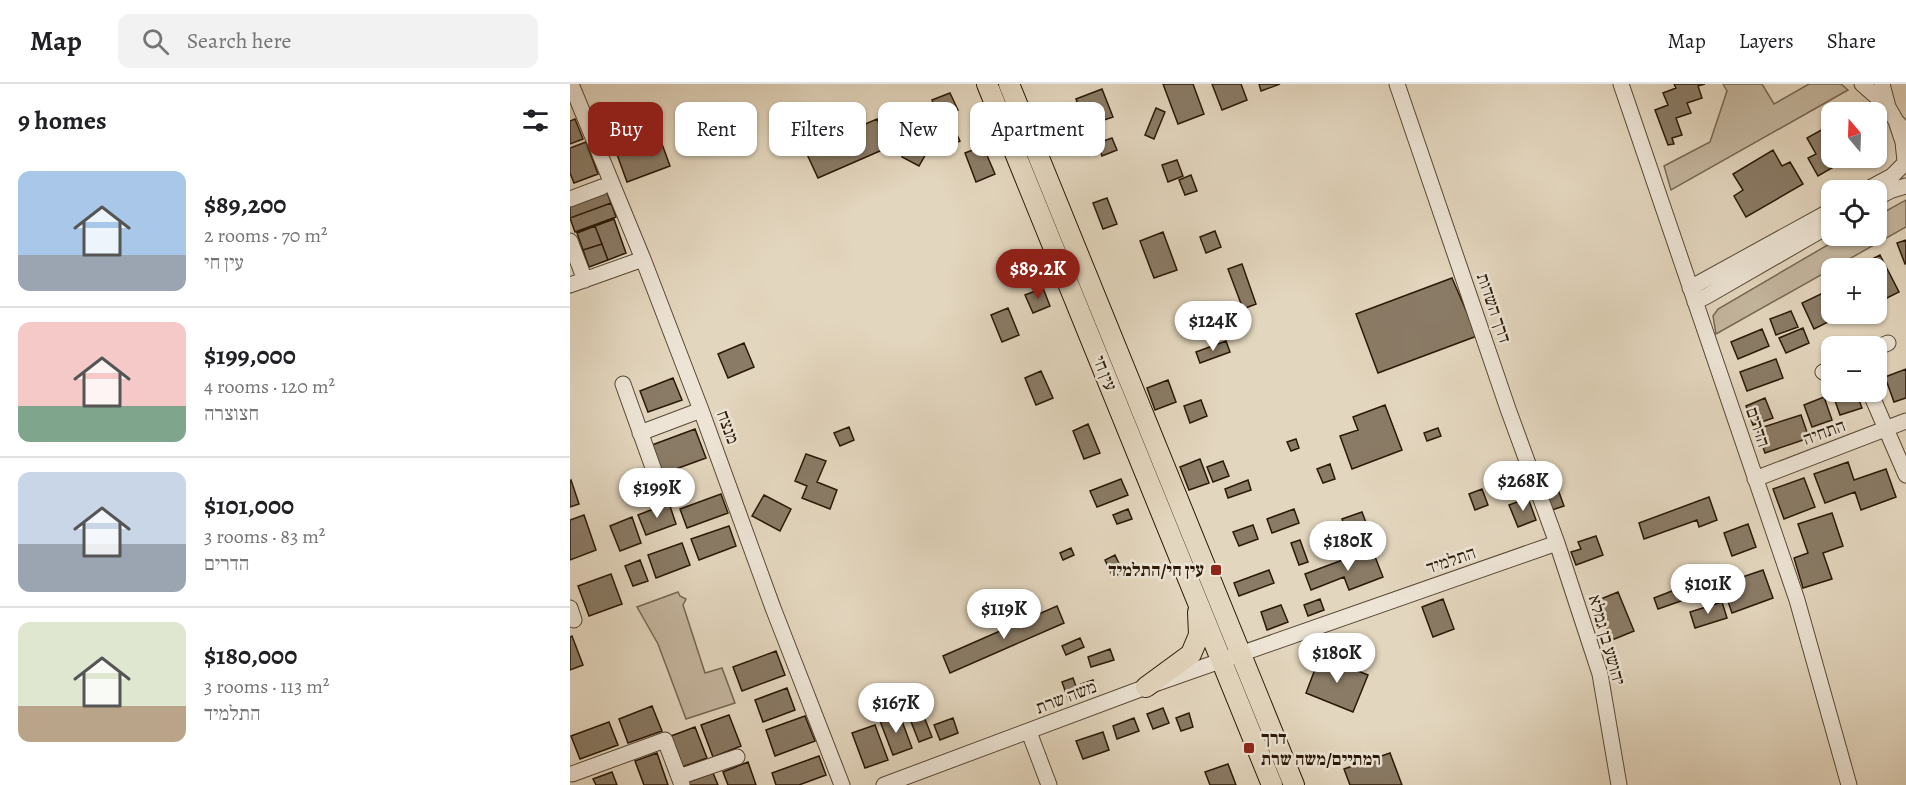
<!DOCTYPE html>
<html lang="en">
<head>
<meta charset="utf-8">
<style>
  :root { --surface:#fff; --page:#f2f2f2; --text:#202124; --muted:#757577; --line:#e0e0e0; --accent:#8f2418 }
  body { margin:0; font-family:Alegreya,"Frank Ruhl Libre",serif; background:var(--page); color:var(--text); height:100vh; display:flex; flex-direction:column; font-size:22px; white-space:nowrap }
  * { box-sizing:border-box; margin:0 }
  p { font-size:20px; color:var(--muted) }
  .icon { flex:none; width:33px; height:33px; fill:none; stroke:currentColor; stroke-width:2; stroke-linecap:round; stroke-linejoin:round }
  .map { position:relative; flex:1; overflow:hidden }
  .sheet { display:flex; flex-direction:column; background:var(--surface); width:570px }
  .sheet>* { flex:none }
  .guide { position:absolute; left:18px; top:18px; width:570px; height:54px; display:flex; gap:12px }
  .needle { width:39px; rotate:341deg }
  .buttons { position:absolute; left:1251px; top:18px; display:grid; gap:12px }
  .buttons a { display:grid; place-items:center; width:66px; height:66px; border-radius:12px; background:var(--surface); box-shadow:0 2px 4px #0004; font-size:30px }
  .price { position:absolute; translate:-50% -51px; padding:0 14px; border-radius:21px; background:#fff; color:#222; font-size:20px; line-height:39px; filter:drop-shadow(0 2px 3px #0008) }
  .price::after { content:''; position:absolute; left:50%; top:36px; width:18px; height:14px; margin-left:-9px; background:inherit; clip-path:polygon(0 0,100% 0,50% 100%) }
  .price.on { background:var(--accent); color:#fff }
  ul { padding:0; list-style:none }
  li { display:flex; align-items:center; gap:18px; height:150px; padding:0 18px }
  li+li { border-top:2px solid var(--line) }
  li span { display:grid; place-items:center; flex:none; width:168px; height:120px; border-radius:12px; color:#555 }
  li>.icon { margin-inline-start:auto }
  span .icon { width:72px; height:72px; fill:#fffc; stroke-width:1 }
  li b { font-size:26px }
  h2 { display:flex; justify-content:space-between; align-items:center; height:72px; padding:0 18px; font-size:26px }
  .tag { padding:0 21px; border-radius:12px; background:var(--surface); box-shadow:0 2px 4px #0004; font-size:21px; line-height:54px }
  .tag.on { background:var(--accent); color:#fff }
  header { display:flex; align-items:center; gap:36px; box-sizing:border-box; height:84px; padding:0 30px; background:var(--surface); border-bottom:2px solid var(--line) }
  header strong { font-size:28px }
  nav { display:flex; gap:33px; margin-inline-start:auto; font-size:21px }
  .search { width:420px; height:54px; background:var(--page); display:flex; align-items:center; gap:15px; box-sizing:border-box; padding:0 21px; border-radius:12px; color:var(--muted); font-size:22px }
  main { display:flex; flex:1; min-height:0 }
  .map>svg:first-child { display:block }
</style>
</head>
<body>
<header>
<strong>Map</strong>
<div class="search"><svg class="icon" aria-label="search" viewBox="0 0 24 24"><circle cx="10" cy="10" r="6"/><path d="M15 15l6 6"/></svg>Search here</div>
<nav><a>Map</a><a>Layers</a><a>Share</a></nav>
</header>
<main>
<section class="sheet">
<h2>9 homes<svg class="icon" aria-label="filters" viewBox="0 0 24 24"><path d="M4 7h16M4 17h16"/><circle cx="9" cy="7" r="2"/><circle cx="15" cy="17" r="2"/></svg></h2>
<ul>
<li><span style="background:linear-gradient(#a9c7e8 70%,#9aa5b1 0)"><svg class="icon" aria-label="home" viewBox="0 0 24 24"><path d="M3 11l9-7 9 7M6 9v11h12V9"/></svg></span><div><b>$89,200</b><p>2 rooms · 70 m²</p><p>עין חי</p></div></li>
<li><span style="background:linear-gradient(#f6c9c9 70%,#7fa58c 0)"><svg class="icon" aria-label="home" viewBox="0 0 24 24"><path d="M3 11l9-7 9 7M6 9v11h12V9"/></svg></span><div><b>$199,000</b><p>4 rooms · 120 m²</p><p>חצוצרה</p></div></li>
<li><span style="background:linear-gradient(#c9d6e8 60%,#9aa5b1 0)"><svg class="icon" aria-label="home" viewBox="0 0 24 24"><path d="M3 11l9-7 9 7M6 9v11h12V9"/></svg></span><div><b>$101,000</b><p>3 rooms · 83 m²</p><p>הדרים</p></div></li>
<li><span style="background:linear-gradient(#dfe7d0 70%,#b9a48a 0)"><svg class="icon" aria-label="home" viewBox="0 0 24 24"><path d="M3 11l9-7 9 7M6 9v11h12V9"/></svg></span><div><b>$180,000</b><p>3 rooms · 113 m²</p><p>התלמיד</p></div></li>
</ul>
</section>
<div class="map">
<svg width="1336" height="701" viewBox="0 0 1336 701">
  <rect width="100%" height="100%" fill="#e3d6be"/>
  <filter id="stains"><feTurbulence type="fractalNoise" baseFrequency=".00333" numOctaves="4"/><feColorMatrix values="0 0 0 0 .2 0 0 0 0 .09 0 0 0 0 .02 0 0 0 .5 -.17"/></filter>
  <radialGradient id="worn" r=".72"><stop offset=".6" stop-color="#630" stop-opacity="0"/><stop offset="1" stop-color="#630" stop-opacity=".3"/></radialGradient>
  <path fill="#c4b69f" stroke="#776853" stroke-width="1.5" d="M1153,0H1192L1204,20L1239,0H1271L1278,6L1101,106L1094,82L1140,58L1157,7Z
    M1336,116V143L1146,250L1143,232L1148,225L1273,152H1306L1307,132Z
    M108,508L110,512L116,515L113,521L135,589L152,584L165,619L116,635L88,560L67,523Z"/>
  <path fill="#8a7b66" stroke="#2a1907" stroke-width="1.5" d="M593,0H623L634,30L608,40Z
    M642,0H671L677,16L652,26Z
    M689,0H710L691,7Z
    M1104,0H1135L1128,2L1132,14L1117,19L1121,29L1106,34L1112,51L1102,54L1104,60L1098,61L1085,26L1098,21L1093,9L1106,4Z
    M532,5L543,33L516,42L506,15Z
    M380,9L388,26L369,34L362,16Z
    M586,24L595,28L584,55L575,51Z
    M5,35L13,55L0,60V37Z
    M307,35L319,63L248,94L235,66Z
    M1262,40V74H1279L1248,92L1238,74L1246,70L1237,54Z
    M383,42L390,57L378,62L371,47Z
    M88,49L100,82L57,98L45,65Z
    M344,50L362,59L349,82L332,73Z
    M542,54L547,66L532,72L528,59Z
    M16,58L28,90L4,99L0,89V64Z
    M413,62L425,90L406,98L395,69Z
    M1203,66L1212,82L1220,78L1233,100L1176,133L1164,112L1173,106L1163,90Z
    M607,76L613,92L598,98L592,81Z
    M621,91L627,107L615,111L609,96Z
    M35,103L41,119L0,134V116Z
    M537,114L547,140L533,145L523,119Z
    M41,119L46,133L5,148L0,134Z
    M44,135L56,169L38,176L25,142Z
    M25,142L32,160L13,166L7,149Z
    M645,147L651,163L636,169L630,153Z
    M593,148L607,186L584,194L570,157Z
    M1336,156V179L1335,180L1327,159Z
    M32,160L38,176L19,183L13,166Z
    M1310,171L1329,208L1311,217L1306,208V184H1294L1292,180Z
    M672,180L686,220L673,225L658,185Z
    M882,194L907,252L808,289L786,230Z
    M473,204L480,222L463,229L455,211Z
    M1253,209L1262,226V230H1263L1266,234L1244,245L1232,219Z
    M438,224L449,251L432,258L421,231Z
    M1221,227L1228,243L1206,251L1200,235Z
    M1233,244L1239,259L1216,269L1209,254Z
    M1192,245L1199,262L1168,275L1161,258Z
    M656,257L660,268L630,279L626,268Z
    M174,259L184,283L158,294L148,270Z
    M1206,275L1213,294L1177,307L1170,288Z
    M1336,285V314L1324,318L1315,293Z
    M471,287L483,314L466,321L455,294Z
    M103,294L112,316L78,328L70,307Z
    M598,296L606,318L585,326L577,304Z
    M1262,308H1286L1292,324L1270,331Z
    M1254,313L1262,336L1242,343L1234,321Z
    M1195,314L1203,334L1183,341L1176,322Z
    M631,316L637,332L620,339L614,322Z
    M815,321L832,366L782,385L770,352L788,346L783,333Z
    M1231,331L1239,354L1195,369L1187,345Z
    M518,340L530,369L514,375L503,347Z
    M279,343L284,356L270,362L264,349Z
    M868,344L871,352L857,357L854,349Z
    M125,345L136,374L92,390L82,361Z
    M726,355L729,364L721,367L717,358Z
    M236,370L256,377L247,398L267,406L260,425L232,414L237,402L225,397Z
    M630,375L639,399L619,406L610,383Z
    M653,377L659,392L643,398L637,383Z
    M1278,378L1284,396L1316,385L1326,413L1291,426L1285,408L1255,419L1244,390Z
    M760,380L765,395L753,399L747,385Z
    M981,386L994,422L979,427L966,392Z
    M1234,394L1245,423L1214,435L1203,405Z
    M551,395L558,411L527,423L520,407Z
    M1,396L9,420L0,423V397Z
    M678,396L681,406L658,414L655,405Z
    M912,405L918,421L905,426L899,410Z
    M151,410L158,429L117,444L110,425Z
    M194,411L221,425L210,447L182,432Z
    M1139,413L1147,436L1129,443L1127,436L1074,455L1069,439Z
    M958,414L966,436L948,443L939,421Z
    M99,419L106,440L76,451L68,431Z
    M558,425L562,435L547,440L543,431Z
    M724,425L729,439L702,449L697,435Z
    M792,428L803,457L783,465L772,435Z
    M1262,429L1273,462L1253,469L1262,495L1233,504L1224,474L1238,469L1228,440Z
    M14,431L26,466L0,476V436Z
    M62,433L71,459L50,467L40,442Z
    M1178,440L1186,463L1162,472L1154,449Z
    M683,441L688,455L669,462L663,448Z
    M159,442L166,462L129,476L121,455Z
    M1026,452L1033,471L1006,481L1001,468L1011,465L1008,458Z
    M730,456L738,478L729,481L721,459Z
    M112,459L120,481L86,494L78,471Z
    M501,464L504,471L493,476L490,469Z
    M802,465L813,493L779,506L774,493L741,506L735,490Z
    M545,471L553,488L543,493L535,476Z
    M70,476L78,497L63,502L55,482Z
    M699,486L704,499L669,512L664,499Z
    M1193,486L1203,514L1162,529L1152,500Z
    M41,490L52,520L19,532L8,502Z
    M1145,496L1148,507L1114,516L1111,505Z
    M1107,505L1111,517L1088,525L1084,514Z
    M1048,508L1064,547L1042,556L1026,517Z
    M750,515L754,526L738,532L734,521Z
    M873,515L884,545L863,553L852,523Z
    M1152,518L1157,534L1125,544L1120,528Z
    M711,521L718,538L697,546L691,528Z
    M487,522L494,539L380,589L373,572Z
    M2,552L13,581L0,586V553Z
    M510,554L514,563L496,571L492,562Z
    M540,565L544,576L521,583L518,573Z
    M206,567L215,591L172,607L163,583Z
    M750,572L798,591L783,628L736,609Z
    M503,594L509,611L498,615L492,598Z
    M523,596L525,605L513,609L511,600Z
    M217,604L225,626L193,638L185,616Z
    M82,622L92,647L58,659L49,635Z
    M593,624L599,639L583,645L577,630Z
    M351,625L362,653L349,658L338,630Z
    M329,629L342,664L323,671L310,637Z
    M619,629L623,643L611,647L606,634Z
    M159,631L171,662L143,673L131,641Z
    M235,632L245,657L205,672L196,646Z
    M383,634L388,649L370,656L364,641Z
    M564,634L569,647L547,655L543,642Z
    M39,638L48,661L10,675L1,652Z
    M305,641L318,676L295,684L282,649Z
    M125,643L137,674L112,683L101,652Z
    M533,648L539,666L513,675L506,657Z
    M87,669L98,701H74L65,677Z
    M820,669L832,701H780L774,685Z
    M249,672L256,691L229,701H206L202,689Z
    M178,678L186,701H158L153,688Z
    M658,680L666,701H640L635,688Z
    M42,688L47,701H26L23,695Z
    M143,689L148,701H119L118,698Z"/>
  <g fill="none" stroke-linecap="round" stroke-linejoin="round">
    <g stroke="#584835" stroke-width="17">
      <path id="minor" d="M1,0L73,175L131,326L203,524L272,701
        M827,0L938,325L987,459L1030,590L1049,701
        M1051,0L1227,516L1279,701
        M1292,0L1318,23
        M1312,0L1318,23L1326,37
        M1335,77L1333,58L1326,37L1336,48
        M1296,106L1322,92L1334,80
        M1306,114L1322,106L1336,102
        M0,115L32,103
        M0,157L15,196
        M0,201L73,175
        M1120,204L1262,126
        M1125,218L1137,212L1262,140
        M1306,264L1318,259
        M1253,288L1262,284
        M53,300L91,406
        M1300,308L1336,391
        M70,349L131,326
        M1185,395L1336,337
        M0,524L4,536
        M459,648L479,701
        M2,690L95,656L112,701
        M109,693L167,673
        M314,701L576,603L987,459"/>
    </g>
    <g stroke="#2a1907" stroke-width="22">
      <path id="major" d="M417,0L702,701
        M439,0L724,701
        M576,603L621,570L629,551L628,528"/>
    </g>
    <use href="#minor" stroke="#ede4d5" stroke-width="15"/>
    <use href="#major" stroke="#e3d6be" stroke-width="20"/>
  </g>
  <g fill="#8f2418" stroke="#ede4d5" stroke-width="2">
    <rect x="640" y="480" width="12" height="12" rx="3"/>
    <rect x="673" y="658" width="12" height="12" rx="3"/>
  </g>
  <g text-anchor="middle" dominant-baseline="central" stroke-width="5" stroke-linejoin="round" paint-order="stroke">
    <g font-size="18" fill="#2a1907" stroke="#ede4d5">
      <text transform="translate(924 224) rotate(71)">דרך השדות</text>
      <text transform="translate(535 289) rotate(68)">עין חי</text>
      <text transform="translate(158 343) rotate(70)">מנצח</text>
      <text transform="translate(1188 343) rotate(71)">הדרים</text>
      <text transform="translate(1254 348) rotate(-20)">התחיה</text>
      <text transform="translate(881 476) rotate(-19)">התלמיד</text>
      <text transform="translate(1037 556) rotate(74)">יהושע בן גמלא</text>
      <text transform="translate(496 613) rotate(-21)">משה שרת</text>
    </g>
    <g font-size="18" font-weight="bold" fill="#2a1907" stroke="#ede4d5" text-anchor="end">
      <text x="634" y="486">עין חי/התלמיד</text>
      <text x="691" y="654" text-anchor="start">דרך<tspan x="691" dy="21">רמתיים/משה שרת</tspan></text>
    </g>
  </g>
  <rect width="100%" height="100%" filter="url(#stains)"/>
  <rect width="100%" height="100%" fill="url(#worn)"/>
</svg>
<div class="buttons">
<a><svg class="needle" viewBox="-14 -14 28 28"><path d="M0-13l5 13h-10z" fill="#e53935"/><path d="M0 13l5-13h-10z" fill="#757577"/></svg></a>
<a><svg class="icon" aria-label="locate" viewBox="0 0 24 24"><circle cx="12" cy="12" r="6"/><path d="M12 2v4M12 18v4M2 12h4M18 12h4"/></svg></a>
<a>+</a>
<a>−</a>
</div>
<b class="price on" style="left:468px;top:216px">$89.2K</b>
<b class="price" style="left:643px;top:268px">$124K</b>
<b class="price" style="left:953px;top:428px">$268K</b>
<b class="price" style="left:87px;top:435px">$199K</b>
<b class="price" style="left:778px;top:488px">$180K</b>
<b class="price" style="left:1138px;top:531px">$101K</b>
<b class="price" style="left:434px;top:556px">$119K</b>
<b class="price" style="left:767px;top:600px">$180K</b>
<b class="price" style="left:326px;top:650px">$167K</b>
<div class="guide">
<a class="tag on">Buy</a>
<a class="tag">Rent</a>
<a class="tag">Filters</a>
<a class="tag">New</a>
<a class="tag">Apartment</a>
</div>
</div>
</main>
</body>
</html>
